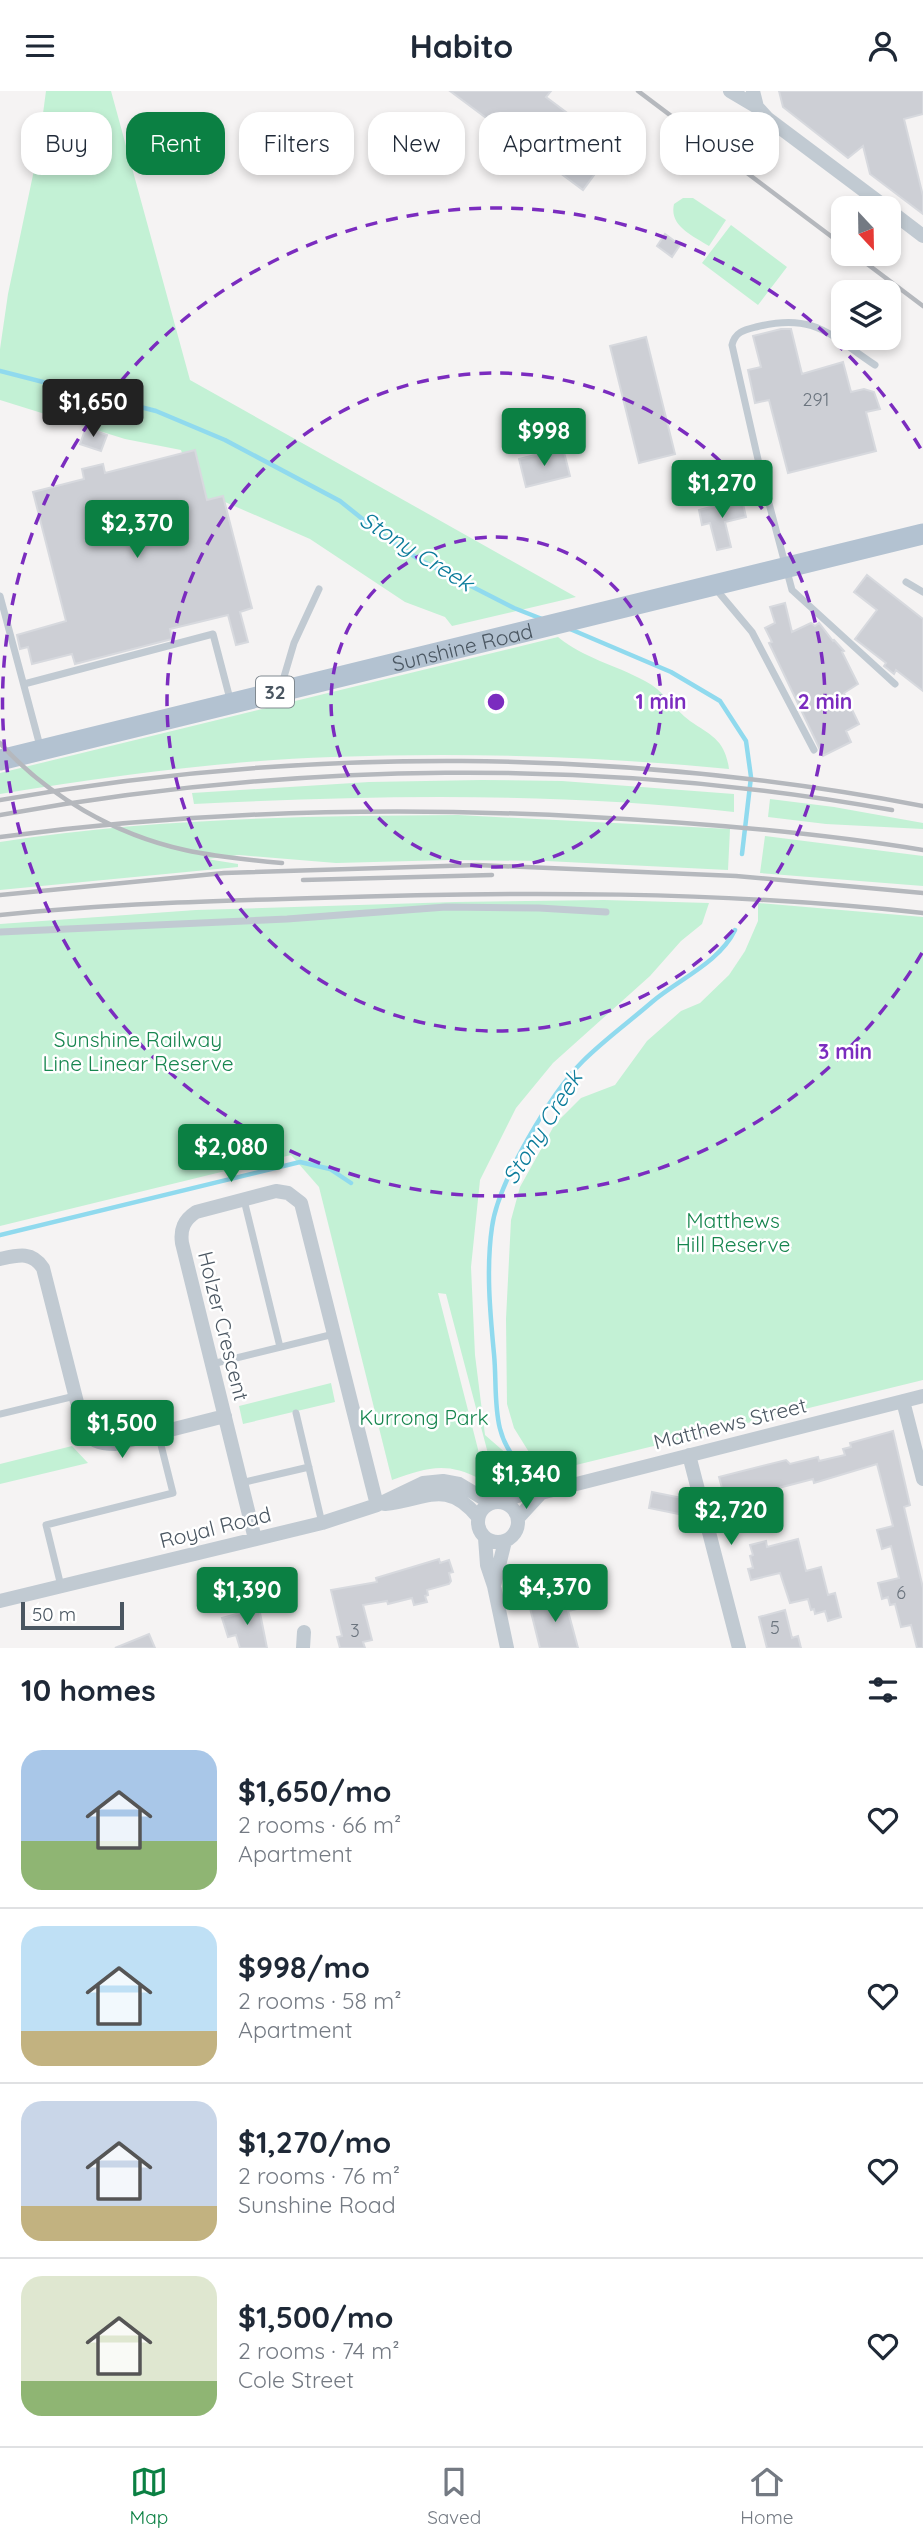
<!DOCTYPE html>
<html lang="en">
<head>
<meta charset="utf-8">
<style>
  :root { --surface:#fff; --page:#f2f2f3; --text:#1f2937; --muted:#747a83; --line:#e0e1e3; --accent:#0b8043 }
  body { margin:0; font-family:Quicksand,sans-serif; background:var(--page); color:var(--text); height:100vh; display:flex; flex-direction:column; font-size:26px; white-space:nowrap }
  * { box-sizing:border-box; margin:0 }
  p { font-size:23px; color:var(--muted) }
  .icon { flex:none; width:38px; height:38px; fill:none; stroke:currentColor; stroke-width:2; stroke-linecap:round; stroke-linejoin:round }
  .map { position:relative; height:1557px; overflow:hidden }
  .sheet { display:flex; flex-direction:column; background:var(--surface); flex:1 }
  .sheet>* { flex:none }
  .hud { position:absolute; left:21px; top:21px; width:882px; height:63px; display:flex; gap:14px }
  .needle { width:46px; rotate:158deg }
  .fabs { position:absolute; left:831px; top:105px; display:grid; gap:14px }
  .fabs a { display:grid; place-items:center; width:70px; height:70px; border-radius:14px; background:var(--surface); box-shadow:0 4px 10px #0003; font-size:35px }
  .scale { position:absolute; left:21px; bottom:18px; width:103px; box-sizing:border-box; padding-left:7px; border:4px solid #4a5661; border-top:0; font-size:19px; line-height:24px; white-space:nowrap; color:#4a5661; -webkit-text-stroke:5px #fff; paint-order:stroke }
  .price { position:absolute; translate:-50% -60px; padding:0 16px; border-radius:7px; background:var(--accent); color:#fff; font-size:23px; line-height:46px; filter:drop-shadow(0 2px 4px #0008) }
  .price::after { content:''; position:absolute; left:50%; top:42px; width:21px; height:16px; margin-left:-10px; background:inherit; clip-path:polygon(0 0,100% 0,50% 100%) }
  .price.selected { background:#222; color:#fff }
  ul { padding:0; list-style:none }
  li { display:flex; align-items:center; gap:21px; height:175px; padding:0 21px }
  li+li { border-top:2px solid var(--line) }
  li span { display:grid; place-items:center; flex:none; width:196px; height:140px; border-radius:21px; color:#555 }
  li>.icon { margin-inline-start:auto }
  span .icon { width:84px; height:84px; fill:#fffc; stroke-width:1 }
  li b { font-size:30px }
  h2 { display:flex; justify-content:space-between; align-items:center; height:84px; padding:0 21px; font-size:30px }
  .pill { padding:0 24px; border-radius:21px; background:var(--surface); box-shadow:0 4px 10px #0003; font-size:24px; line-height:63px }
  .pill.selected { background:var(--accent); color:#fff }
  header { display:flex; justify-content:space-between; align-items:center; height:91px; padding:0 21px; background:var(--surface); font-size:32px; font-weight:700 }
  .menu { display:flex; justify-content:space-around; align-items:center; height:98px; border-top:2px solid var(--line); background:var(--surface); font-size:19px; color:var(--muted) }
  .menu a { display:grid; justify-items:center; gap:4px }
  .menu .selected { color:var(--accent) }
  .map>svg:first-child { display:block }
</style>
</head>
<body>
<header><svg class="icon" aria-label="menu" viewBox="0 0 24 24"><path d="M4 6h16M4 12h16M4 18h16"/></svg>Habito<svg class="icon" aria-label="person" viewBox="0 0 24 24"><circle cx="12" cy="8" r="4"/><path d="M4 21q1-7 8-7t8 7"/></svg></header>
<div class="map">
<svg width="923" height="1557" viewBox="0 0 923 1557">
  <rect width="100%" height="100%" fill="#f5f3f3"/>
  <path fill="#c3f1d5" d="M46,0H111L190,289L576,506L452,535L445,526L405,511L310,448L225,411L223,405L207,409L195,359L182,362L181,359L125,348L0,309V258L8,203L38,60Z
    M683,107H693L726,129L709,155C692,144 669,135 674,113Z
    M731,134L787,176L758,214L702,172Z
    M558,546C585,568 614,573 645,590C663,599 674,618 690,630C712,645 725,649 729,678C597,665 465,661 332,666C221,670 110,685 0,703V682Z
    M482,689L562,690L734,703V721C555,701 374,704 194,713L192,702L369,691Z
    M770,708L834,716L923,732V738L826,733L768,726Z
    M458,724L730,738L728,779L546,770L450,769L336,772L239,764L207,768L238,773V776L0,799V751C151,727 305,725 458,724Z
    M765,745L923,765V795L760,782Z
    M604,809L709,812L702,833L681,850L650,885L553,972L516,1017L480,1089L471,1176L475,1264L485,1344L523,1377L532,1366L514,1337L507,1313L506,1228L511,1129L520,1096L555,1033L581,1007L615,994L647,950L681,920L700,912L729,884L745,860L758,830V812L923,826V1289L527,1386C513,1389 500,1386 491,1374L446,1203L438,1202L481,1370L487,1380V1386L480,1388C446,1370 426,1377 392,1389L319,1096L291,1064L0,1135V833L196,819L455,811Z
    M331,1292L335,1311L243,1333L239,1315Z
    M72,1355L88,1372L0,1393V1373Z"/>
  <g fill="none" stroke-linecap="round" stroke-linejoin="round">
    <path stroke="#90daee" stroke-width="4.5" d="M0,280L156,320L225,349L340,410L385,446L420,469L514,517L542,528
      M570,538L671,581L720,610L746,650L751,686L742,763
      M0,1144L300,1071L330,1078L351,1092
      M524,1376C489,1348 498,1303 494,1263C490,1221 486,1177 492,1136C498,1091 551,1002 583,970C604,949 629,931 652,911C679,888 719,872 735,839"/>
  </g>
  <path fill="#cdcfd5" stroke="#d7d9de" stroke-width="2" d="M450,0H551L546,6L614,57L583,99Z
    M779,0H923V23L904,28L923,105V123L870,83L863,55L848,67L783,16Z
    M665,143L680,154L672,166L657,155Z
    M781,238H791L802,283L843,271L851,301L864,298L874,301L880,318L866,321L876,360L788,382L769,309L755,312L748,279L761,276L753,245Z
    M646,246L675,363L639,372L610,255Z
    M86,336L107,344L101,360L80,353Z
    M563,357L570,385L526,396L519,368Z
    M195,359L207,409L223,405L252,517L240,521L248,551L236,554L228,524L170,538L172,548L75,573L72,563L32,573L28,556L20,558L17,544L66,530L33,401L84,388L82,378L103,373L105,382Z
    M742,408L746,426L725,431L731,456L717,459L710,432L702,434L699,419Z
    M867,484L923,528V600L896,579L894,583L884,575L886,572L855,548L877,519L854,501Z
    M785,512L792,541L811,532L815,535L819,532L833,550L834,549L844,560L842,561L858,593L844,602L859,633L846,640L851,651L823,665L769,552L772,551L765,537L775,532L770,516Z
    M893,1340L910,1414L904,1416L923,1497V1557H917L911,1534L901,1536L895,1513L890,1514L888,1506L882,1508L878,1492L899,1487L891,1455L882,1458L877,1439L893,1435L877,1373L814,1392L813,1388L767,1400L769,1406L749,1411L752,1422L730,1427L719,1386L786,1369L790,1373L818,1366L819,1370L845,1364L843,1358L851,1356L850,1352Z
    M652,1401L682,1407L679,1423L649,1417Z
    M798,1448L806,1480L821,1476L828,1504L835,1502L841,1526L828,1530L825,1520L815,1523L814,1518L811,1519L808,1508L790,1512L780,1482L751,1489L748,1478L753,1477L750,1465L753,1464L750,1454L766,1450L767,1456Z
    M439,1468L440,1472L449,1469L453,1481L449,1482L451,1490L449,1493L427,1499L428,1504L425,1505L427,1511L414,1514L412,1507L388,1513L387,1510L363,1514L372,1549L363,1551L365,1557H340L337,1546L342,1545L331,1499L377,1491L376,1487Z
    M574,1506L577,1518L568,1520L578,1557H540L530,1517Z
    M258,1512L267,1557H240L236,1544L228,1546L222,1527L240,1522L239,1517Z
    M785,1519L792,1547L798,1545L801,1557H767L759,1526Z
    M149,1543L155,1557H115Z"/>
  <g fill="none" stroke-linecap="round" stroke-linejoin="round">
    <path stroke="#c1cad2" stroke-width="7" d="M875,274C830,244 814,221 756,236C744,239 735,241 732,254L762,386L792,499L895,593
      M906,491L923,501
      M715,497L752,541L814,659
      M0,505L40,655
      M24,593L213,543L230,608
      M281,596L294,552L319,498
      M0,841L287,828L446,816L539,817L606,821
      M244,1109L280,1256
      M212,1273L334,1243
      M296,1322L322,1432
      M0,1323L75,1305
      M241,1392L309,1376
      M61,1495L46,1434L173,1402L158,1342"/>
    <path stroke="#c1cad2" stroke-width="14" d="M730,0L757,16
      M753,0L757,16L767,27L887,117
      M889,119L923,145
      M0,1168C18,1164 32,1160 43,1177L83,1335C89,1350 100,1353 115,1353L225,1325
      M903,1310L923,1388
      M689,1364L739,1557
      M478 1431a20 20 0 1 1 40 0a20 20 0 1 1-40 0Z
      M498,1411L527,1402L543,1400
      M385,1413C426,1409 446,1387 478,1426
      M518,1427L541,1402L923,1305
      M485,1447L487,1474L494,1495L507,1557
      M255,1448L182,1152C180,1138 184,1129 196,1121L276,1100L288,1102L301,1112L377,1414
      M494,1495L505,1450
      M0,1510L322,1432L377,1414L423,1392L443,1390L459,1393L491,1412
      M303,1557L304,1541"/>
    <path stroke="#b3c2d1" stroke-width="21" id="s1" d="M0,669L923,443"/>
    <path stroke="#b5b8bd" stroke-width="4.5" d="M638,0L844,155
      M854,163L923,215
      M0,652C47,705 116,744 185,759C217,766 249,769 282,772
      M0,709C305,655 619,657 923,715
      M0,724C294,671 597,666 892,719
      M0,746C196,720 394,715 591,726C702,732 813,741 923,759
      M303,789L492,784
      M0,804L224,782L477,774L736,785L923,802
      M0,824C105,813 211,810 316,807C519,800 722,800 923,822"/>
  </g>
  <g fill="none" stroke="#7b2cbf" stroke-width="3.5" stroke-dasharray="12 9">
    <circle cx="496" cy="611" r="165"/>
    <circle cx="496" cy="611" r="329"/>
    <path d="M922 862A494 494 0 1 1 922 360"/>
  </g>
  <g text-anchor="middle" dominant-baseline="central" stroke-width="5" stroke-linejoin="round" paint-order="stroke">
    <g font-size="18" fill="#6b747e">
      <text x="816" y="308">291</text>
      <text x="901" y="1501">6</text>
      <text x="775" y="1536">5</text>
      <text x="355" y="1539">3</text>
    </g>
    <rect fill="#fff" stroke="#808990" stroke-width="2" x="256" y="585.5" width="38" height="31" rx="5"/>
    <g font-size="19" font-weight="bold" fill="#4a5661">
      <text x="275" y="601">32</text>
    </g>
    <g font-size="21" fill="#4a5661" stroke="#fff">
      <text stroke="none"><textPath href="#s1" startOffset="476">Sunshine Road</textPath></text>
      <text transform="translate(224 1235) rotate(76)">Holzer Crescent</text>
      <text transform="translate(730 1332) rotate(-14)">Matthews Street</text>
      <text transform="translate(215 1436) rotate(-14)">Royal Road</text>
    </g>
    <g font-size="21" fill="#17864f" stroke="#fff">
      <text x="138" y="948">Sunshine Railway<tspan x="138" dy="24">Line Linear Reserve</tspan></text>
      <text x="733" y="1129">Matthews<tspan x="733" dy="24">Hill Reserve</tspan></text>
      <text x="424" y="1326">Kurrong Park</text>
    </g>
    <g font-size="23" font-style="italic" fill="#0c7c9b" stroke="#fff">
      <text transform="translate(417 460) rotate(32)">Stony Creek</text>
      <text transform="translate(542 1036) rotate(-58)">Stony Creek</text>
    </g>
  </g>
  <circle cx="496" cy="611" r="10" fill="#7b2cbf" stroke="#fff" stroke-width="3.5"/>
  <g font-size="21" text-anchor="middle" font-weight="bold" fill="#7b2cbf" stroke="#fff" stroke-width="5" stroke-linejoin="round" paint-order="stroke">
    <text x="661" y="618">1 min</text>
    <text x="825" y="618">2 min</text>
    <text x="845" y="968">3 min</text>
  </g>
</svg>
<div class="fabs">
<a><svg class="needle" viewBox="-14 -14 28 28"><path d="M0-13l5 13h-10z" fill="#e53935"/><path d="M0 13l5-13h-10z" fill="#747a83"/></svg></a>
<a><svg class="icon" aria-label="layers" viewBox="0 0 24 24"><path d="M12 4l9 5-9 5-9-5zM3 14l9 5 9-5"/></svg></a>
</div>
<div class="scale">50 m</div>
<b class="price selected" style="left:93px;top:348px">$1,650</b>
<b class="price" style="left:544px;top:377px">$998</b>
<b class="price" style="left:722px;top:429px">$1,270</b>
<b class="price" style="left:137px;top:469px">$2,370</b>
<b class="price" style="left:231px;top:1093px">$2,080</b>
<b class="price" style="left:122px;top:1369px">$1,500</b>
<b class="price" style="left:526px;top:1420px">$1,340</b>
<b class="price" style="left:731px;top:1456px">$2,720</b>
<b class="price" style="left:555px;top:1533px">$4,370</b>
<b class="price" style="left:247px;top:1536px">$1,390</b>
<div class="hud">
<a class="pill">Buy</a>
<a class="pill selected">Rent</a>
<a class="pill">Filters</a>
<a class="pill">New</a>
<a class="pill">Apartment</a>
<a class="pill">House</a>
</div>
</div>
<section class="sheet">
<h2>10 homes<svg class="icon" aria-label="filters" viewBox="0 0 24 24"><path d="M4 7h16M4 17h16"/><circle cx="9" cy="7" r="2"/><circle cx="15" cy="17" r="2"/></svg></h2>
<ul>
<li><span style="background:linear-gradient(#a9c7e8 65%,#8fb573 0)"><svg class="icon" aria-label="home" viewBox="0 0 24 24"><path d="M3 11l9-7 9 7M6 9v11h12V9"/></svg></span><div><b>$1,650/mo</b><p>2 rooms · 66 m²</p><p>Apartment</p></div><svg class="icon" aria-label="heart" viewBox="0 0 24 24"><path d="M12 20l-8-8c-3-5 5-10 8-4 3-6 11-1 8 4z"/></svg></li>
<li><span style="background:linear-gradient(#bfe0f5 75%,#c2b280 0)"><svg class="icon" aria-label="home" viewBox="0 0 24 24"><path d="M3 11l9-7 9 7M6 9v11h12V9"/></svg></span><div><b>$998/mo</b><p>2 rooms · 58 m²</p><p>Apartment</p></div><svg class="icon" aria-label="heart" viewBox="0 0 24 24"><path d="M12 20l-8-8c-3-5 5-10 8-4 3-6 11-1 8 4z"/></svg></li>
<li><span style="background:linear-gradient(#c9d6e8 75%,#c2b280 0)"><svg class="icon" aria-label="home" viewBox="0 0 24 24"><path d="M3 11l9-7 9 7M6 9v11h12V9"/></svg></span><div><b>$1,270/mo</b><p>2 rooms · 76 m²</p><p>Sunshine Road</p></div><svg class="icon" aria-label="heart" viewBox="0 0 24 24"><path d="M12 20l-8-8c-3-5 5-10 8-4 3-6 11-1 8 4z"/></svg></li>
<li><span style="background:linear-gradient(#dfe7d0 75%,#8fb573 0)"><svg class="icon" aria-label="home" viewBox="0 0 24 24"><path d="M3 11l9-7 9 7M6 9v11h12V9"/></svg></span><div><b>$1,500/mo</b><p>2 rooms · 74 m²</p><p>Cole Street</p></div><svg class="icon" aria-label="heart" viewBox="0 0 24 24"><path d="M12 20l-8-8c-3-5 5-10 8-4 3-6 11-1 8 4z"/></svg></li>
</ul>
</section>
<nav class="menu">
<a class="selected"><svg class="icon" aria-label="map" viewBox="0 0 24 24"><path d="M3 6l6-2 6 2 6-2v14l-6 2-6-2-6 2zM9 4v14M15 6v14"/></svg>Map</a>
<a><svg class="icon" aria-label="saved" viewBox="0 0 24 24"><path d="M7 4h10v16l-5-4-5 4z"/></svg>Saved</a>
<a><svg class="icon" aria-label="home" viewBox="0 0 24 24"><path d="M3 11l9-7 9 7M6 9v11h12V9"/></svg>Home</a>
</nav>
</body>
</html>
